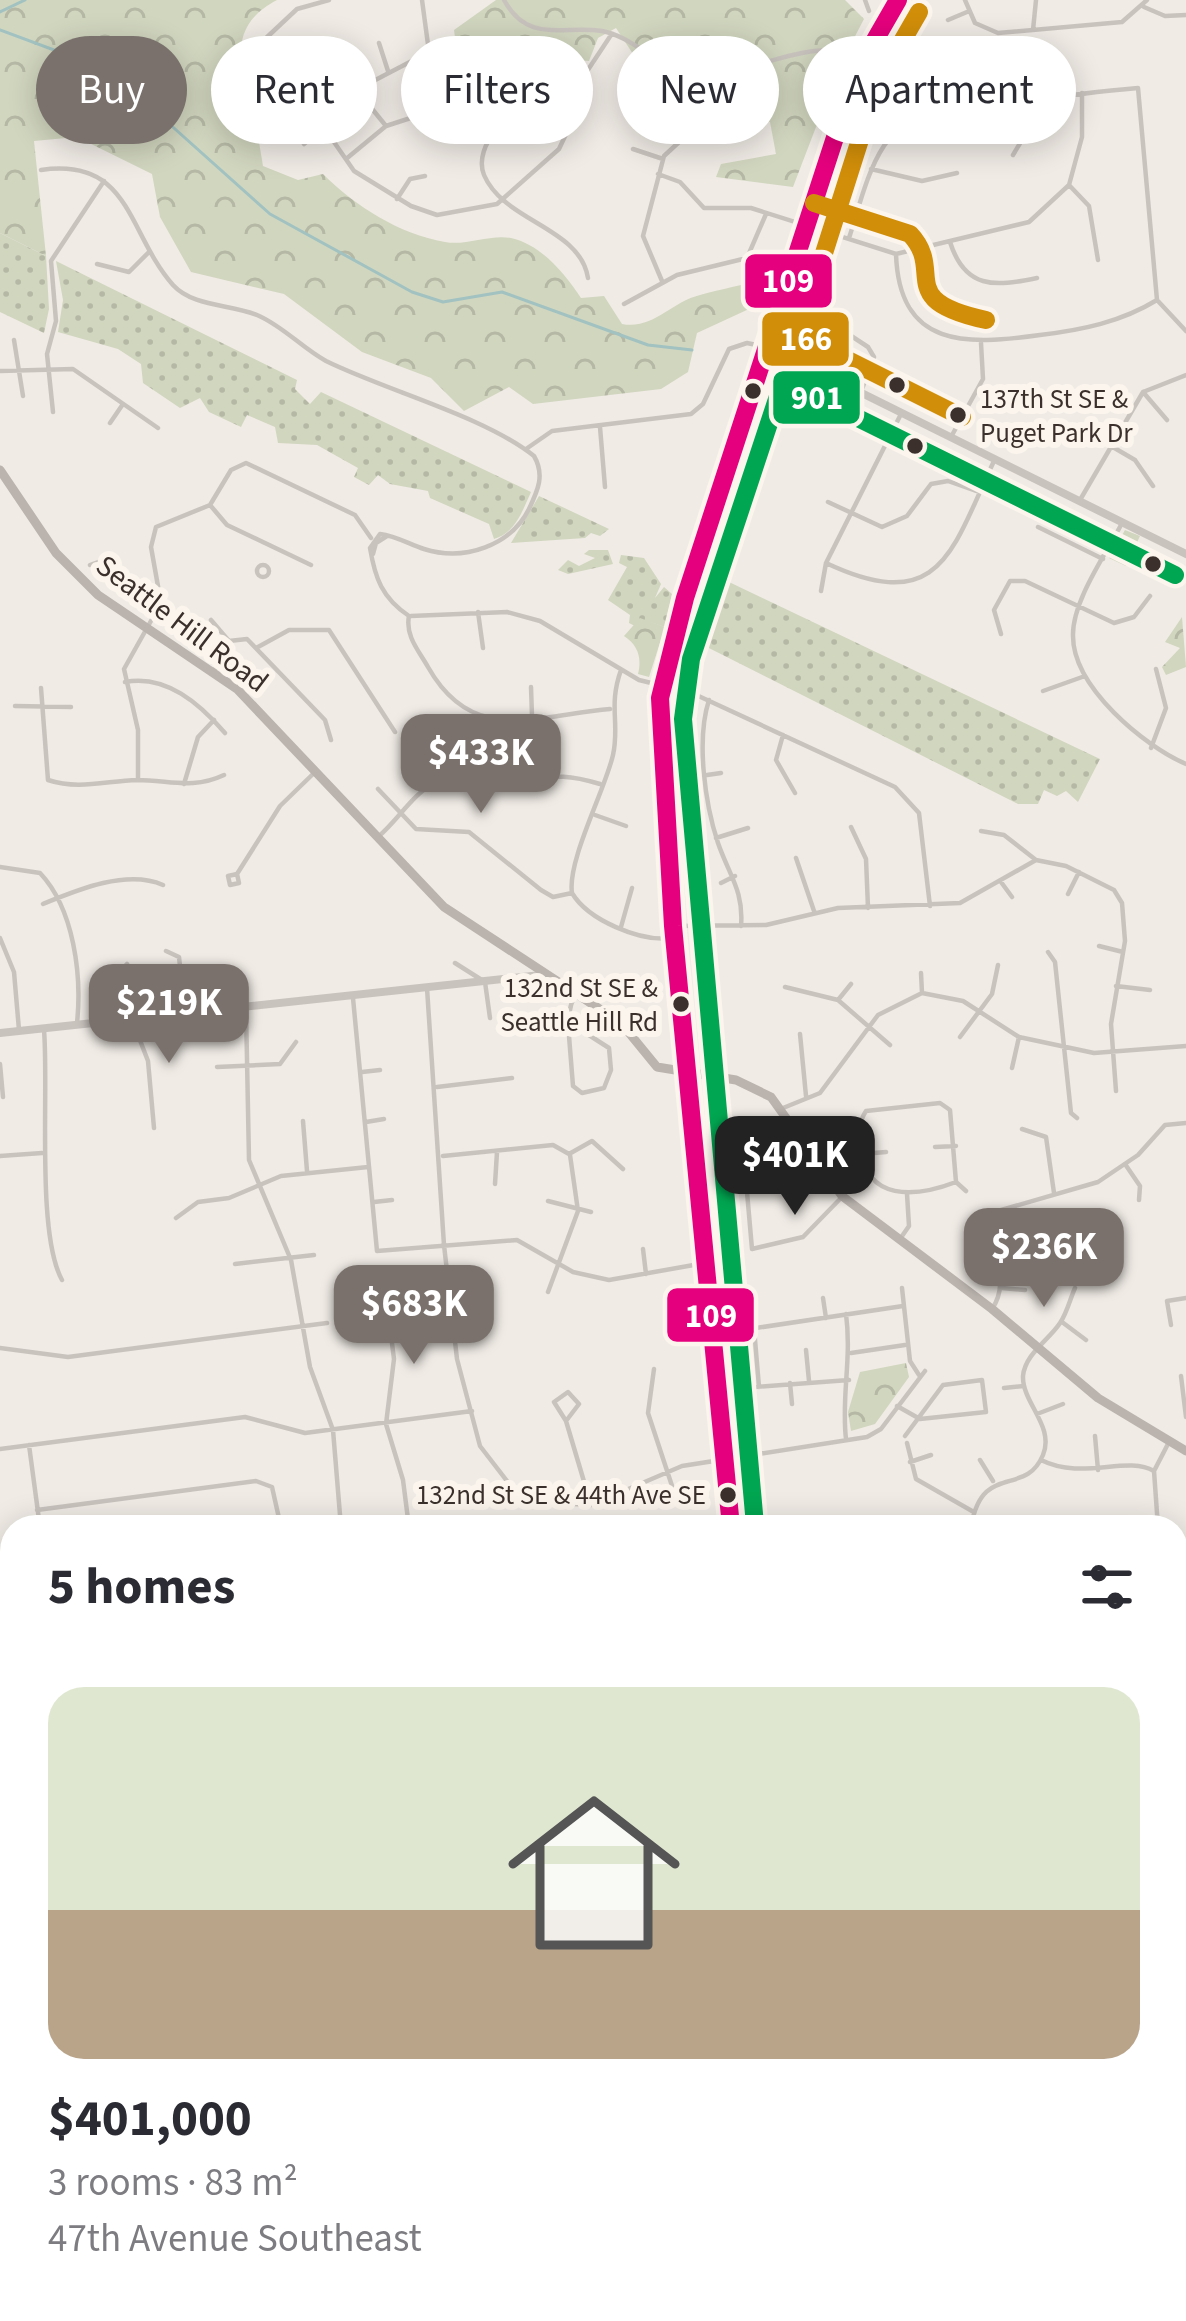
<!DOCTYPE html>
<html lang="en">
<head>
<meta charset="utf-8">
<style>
  :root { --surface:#fff; --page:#f2f2f3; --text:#2b2b33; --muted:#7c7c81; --accent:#7a716c }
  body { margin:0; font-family:"Source Sans 3",sans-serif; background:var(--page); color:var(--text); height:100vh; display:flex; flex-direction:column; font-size:45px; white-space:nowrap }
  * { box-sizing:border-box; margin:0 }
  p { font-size:39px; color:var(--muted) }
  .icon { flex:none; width:66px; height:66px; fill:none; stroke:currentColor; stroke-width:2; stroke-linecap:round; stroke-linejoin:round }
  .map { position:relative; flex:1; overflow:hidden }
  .details { position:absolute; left:0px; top:1515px; width:1188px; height:807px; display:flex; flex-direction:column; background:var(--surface); border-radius:36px 36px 0 0; box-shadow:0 6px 30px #0003 }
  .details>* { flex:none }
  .guide { position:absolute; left:36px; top:36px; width:1116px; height:108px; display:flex; gap:24px }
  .price { position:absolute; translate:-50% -102px; padding:0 27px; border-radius:24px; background:var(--accent); color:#fff; font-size:39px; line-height:78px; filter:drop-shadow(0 3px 6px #0008) }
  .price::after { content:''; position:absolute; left:50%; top:72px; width:36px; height:27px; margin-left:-18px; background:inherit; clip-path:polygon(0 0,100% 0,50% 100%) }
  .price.on { background:#222; color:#fff }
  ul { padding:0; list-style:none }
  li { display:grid; align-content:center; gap:24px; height:636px; padding:0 48px }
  li span { display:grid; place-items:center; height:372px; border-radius:36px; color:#555 }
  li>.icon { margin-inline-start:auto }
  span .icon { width:216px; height:216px; fill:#fffc; stroke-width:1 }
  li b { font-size:51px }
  h2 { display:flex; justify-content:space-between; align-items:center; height:144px; padding:0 48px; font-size:51px }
  .chip { padding:0 42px; border-radius:54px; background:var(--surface); box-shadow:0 6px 30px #0003; font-size:42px; line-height:108px }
  .chip.on { background:var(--accent); color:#fff }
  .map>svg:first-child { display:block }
</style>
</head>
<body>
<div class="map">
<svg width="1186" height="2321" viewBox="0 0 1186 2321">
  <defs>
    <pattern id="grass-dots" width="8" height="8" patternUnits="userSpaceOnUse" patternTransform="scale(3)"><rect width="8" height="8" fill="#d1d6bf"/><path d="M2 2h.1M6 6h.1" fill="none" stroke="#b4b8a4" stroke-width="1.8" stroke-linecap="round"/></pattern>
    <pattern id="forest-crowns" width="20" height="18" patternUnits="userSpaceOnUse" patternTransform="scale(3)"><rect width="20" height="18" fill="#d1d6bf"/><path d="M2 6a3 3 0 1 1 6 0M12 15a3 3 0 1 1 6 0" fill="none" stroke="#b4b8a4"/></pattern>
    <pattern id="wetland-marsh" width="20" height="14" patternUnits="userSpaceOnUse" patternTransform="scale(3)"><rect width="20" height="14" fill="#d1d6bf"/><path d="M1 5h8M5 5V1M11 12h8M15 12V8" fill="none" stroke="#b4b8a4"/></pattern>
  </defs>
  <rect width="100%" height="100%" fill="#f0ebe5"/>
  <path fill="url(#grass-dots)" d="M0,233L46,256L49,309L44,333L0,312Z
    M56,261L297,380L295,389L310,404L321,392L531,492C522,512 515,533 494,539L489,524L430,498L428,491L390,484L378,475L369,485L354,477L358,468L317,445L278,443L275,427L247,415L241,427L209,412L200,398L180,408L143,383L141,364L118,349L58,332L63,300Z
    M539,496L609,529L600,536L591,533L585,538L511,543Z
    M589,550H608L613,564L568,574L558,570L568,560L579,566L595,558L584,554Z
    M621,555L644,558L661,584L655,598L664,587L672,594L665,627L640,619L635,626L629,623L630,615L608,600L627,567L619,563Z
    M706,571L1100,759L1078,802L1066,791L1057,796L1044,790L1038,804H1018L685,636Z"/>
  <path fill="url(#forest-crowns)" d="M0,0H277C221,30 255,62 222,99L258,136L263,166L298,180L323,174C355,206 399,234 445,242C466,246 490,234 511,238C542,245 565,274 581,298L604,296L622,324C653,330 671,302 700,295C725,288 748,285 773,275L771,306L749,309L697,333L688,372L661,389L533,404L509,387L464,411L431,378L362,352L284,294L191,272L160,217L152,174L77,137L34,141L46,256L0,233Z
    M496,0H845L864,19L839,67L793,187L716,177L721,164L776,154L770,122L633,54L616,28L598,38L589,61C556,59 522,75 488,81L458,60L454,30Z
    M1125,530L1140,536L1126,566L1109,558Z
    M1182,617L1186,667L1166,675L1162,667L1180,648L1165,642Z
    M640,618L665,627L649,677L638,674C642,658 638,645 624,636Z
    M906,1363L909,1377L875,1424L851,1431L848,1412L860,1372Z"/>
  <path fill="url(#wetland-marsh)" d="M1176,1838H1186V1978L1176,1980Z
    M1186,1984V2049L1176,2050V1986Z"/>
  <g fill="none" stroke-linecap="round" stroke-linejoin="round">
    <path stroke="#a1c2c1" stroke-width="3" d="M0,12L25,0
      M0,30L89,63L127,86L270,214L412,292L443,302L502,292L648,345L692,350
      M1176,1988L1186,1987
      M632,2321L638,2310"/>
    <path stroke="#c9c3be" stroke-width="4.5" d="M329,0L297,9L265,39L262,67L269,80L314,113L354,171L411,206L437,215L497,204L559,149L567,132L568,100L611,35
      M422,0L429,52L442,72L443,90
      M504,0C528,44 563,25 602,31C635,37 659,70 693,73C757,78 803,34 863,57
      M865,0L869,11
      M965,0L975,23L998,33L1122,22L1147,0
      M1144,7L1165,16L1186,15
      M948,20L967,12
      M1033,30L1036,0
      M379,43L388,71
      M330,57L386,126
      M360,88L429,52
      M1082,93V137L1069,185L1089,206L1098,260
      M568,100C559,100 549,98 540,100C512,106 472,145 484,175C504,222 580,227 588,278
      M273,113L285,95
      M304,144L325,125
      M633,149L663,159
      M1013,155L1025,135L1022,101
      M346,159L386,126L426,113L443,90L470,77
      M871,169L922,181L957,173
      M41,170C131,157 127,233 173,285C193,307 231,304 257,315C283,326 302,348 326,361C387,391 484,416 534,456C545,475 538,490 529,509C511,545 465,562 424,549C409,544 396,536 380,534L370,548C375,578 382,598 409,616C405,636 419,651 428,667C472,745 533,716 610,709
      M658,174L680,182L704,208H751L896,254L1029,222L1069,185
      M397,199L410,179L425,176
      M849,238C867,183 877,116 946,107C961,105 976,109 992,107C1041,99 1089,92 1138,88L1157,300L1186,331
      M950,242C965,289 994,287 1037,278
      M896,254C899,349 967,345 1040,335C1082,330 1121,322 1157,300
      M97,264L129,272L149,252
      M662,281L643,236L664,156L691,131L741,126
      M624,304L677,275L747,258L766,214
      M824,318L868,347L874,357L862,389
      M14,340L23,396
      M0,371L73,369L158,428
      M1143,392L1167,420
      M53,412L47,354L56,321L51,261L104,181
      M110,423L123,404
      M600,427L605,487
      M951,437L983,379L981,343
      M1111,446L1135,460L1153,486
      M526,449L552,431L691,414L703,404L729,349L747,343L766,347
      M1080,500L1143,392L1186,375
      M828,502L882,527L907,516L931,484L948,481L979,492
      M210,505L227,525L311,565
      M1121,525C1105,555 1072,602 1073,636C1073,687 1144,746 1186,764
      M1038,527L1103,559
      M373,554L376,543L387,536
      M826,563C941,617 952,550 994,461
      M257 571a6 6 0 1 1 12 0a6 6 0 1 1-12 0Z
      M90,565L101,561L159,592
      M821,591L826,563L902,412
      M478,612L483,648
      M411,616L507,612L540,621L639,680L692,693L895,787L919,813L930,906
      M211,620L229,641
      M1001,634L994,610L1010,581H1025L1114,623L1134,617L1150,596
      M258,647L289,630H329L395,732
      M214,671L229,641L247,639L325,720L331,740
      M125,682C166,674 200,704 225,733
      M531,687L532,716
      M41,688L48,780C78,790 106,781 137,780C170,780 192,790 224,775
      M1043,691L1085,676
      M709,700C696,740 705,804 718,843C729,875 744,891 741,926
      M15,706L71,707
      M783,735L776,760L795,793
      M1151,748L1166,708L1156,669
      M707,775L721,773
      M138,780V730L124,669L161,603L151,547L156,527L210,505L231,470L246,463L355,515L371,538
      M184,784L198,737L214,720
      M378,789L416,829L469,832L541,890L553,897L572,893
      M595,815L626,826
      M851,827L866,859L868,908
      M981,831L1004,835L1036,860
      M379,836C396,822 414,793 433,784C458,771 482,783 507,782C549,780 553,770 600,784
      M716,838L748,828
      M796,858L814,911
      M0,867L40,873C74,909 82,975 77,1023
      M237,874L228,876L230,885L239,883L237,874L280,806L314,773
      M1001,882L1012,897
      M721,883L735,876
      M572,893C567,861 605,790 613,755C620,724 608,706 621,670
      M572,893C588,920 640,942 671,938
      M1068,894L1079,872
      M43,904C77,890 127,869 163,885
      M674,926L766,925L838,908L960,903L1036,860L1066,866L1114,890L1122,903L1125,941L1111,1024L1116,1091
      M621,927L632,888
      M0,938L14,972L19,1030
      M1099,946L1123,952
      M166,951L179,957L185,1012
      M1048,952L1055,962L1071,1113L1077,1118
      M455,963L485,982L490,1018
      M921,973L922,993
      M1116,986L1150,990
      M785,987L838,1000L890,1045
      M427,988L444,1245L457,1359L480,1446L510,1485L538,1502L591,1505L682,1466L867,1437L881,1429L925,1371
      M353,998L377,1251L517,1240L573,1272L609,1280L705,1263
      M838,1000L851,984
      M246,1009L249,1160L291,1260L310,1367L333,1430L341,1527
      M131,1017L148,1061L154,1128
      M124,1018L119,973L127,964
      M568,1029L581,1030L609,1048L611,1070L604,1088L582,1093L573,1086L569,1036C568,1020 568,1009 575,995
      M44,1030C49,1089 36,1233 62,1280
      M800,1034L806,1096
      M960,1037L992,994L998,965
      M0,1064L3,1097
      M217,1067L280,1064L296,1042
      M1012,1068L1019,1037
      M362,1072L380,1070
      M437,1087L512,1078
      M783,1108L820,1093L878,1015L922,993L963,1001L1019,1037L1094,1053L1186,1046
      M303,1121L307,1171
      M366,1122L384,1119
      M1022,1129L1046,1137L1054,1193
      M935,1147L956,1146
      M862,1154L886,1152
      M0,1156L42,1153
      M443,1156L553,1145L569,1154L592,1141L623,1169
      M1125,1164L1140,1186L1139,1200
      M745,1169L752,1249L803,1237L840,1199
      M956,1182L950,1110L940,1103L866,1111C858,1123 859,1134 860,1148C867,1201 914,1198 956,1182L966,1191
      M495,1184L497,1152
      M548,1201L591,1212
      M374,1202L392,1200
      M176,1218L198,1202L229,1198L281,1176L368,1167
      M900,1239L909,1226L907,1194
      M643,1249L646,1274
      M235,1264L314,1255
      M902,1288L910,1361L919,1375
      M1002,1288L1025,1290
      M548,1292L578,1211L570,1155
      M823,1298L826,1318
      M451,1301L487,1296
      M992,1309C1013,1279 986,1243 998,1211L1098,1182L1138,1155L1165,1125L1186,1123
      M388,1312L394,1359L386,1424L403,1480L409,1527
      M1062,1322L1086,1340
      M1171,1325L1167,1301L1186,1298
      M754,1328L759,1387
      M736,1331L903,1306
      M0,1348L68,1357L327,1323
      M806,1350L809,1381
      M851,1353L905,1345
      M654,1369L648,1413L675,1495
      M1181,1376L1186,1417
      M790,1383L792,1404
      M741,1388L849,1380
      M1004,1388L1024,1386
      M897,1406L920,1419L986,1412L982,1380L943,1385L905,1436
      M1037,1414L1063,1404
      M566,1421L554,1402L568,1392L579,1404L566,1421L591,1505
      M1095,1436L1098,1470
      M846,1439C841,1397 852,1359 846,1314
      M907,1443L916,1479L972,1511
      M29,1445L40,1527
      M0,1449L245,1417L305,1433L472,1411
      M980,1460L993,1481
      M1041,1460C1083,1481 1126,1455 1154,1471
      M910,1462L931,1455
      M37,1510L256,1481L272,1487L281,1527
      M971,1527C982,1461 1025,1498 1043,1455C1055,1426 1022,1403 1023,1376C1025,1354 1049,1340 1060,1323C1067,1313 1070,1299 1075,1288
      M1158,1527L1154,1471L1169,1442
      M0,1577L12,1576
      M1176,1606L1186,1605
      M0,1650L12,1648
      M1176,1723V1741
      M0,1956L12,1927
      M0,1964H12
      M1176,2130L1186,2129
      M1176,2171L1186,2170
      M1176,2231L1186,2230
      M4,2242L12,2241
      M10,2301L12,2300
      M54,2310L55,2321
      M229,2310L230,2321
      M1061,2310L1062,2321
      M1126,2310L1127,2321
      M125,2321L127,2310
      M324,2321L327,2310
      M955,2321L969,2314L1009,2310"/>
    <path stroke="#c9c3be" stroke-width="8" d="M769,347L1186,554
      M0,1033L541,975
      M1176,2059L1186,2058
      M0,2178L12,2176"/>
    <path stroke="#bab3ae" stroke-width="9" d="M0,470L56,553L98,595L237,689L444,907L621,1023L657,1067L736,1080L771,1097L842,1196L992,1309L1098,1398L1186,1451"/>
    <path stroke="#b8b1ad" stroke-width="10" d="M731,1527L673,926L660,698L685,598L856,73L898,0
      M803,2310L804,2321"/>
    <g stroke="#fbf5ee" stroke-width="27">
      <path id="bus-1" d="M731,1527L673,926L660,698L685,598L856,73L898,0"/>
    </g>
    <g stroke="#fbf5ee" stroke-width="27">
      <path id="bus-2" d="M755,1525L683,719L691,659L783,381L1175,575"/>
    </g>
    <g stroke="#fbf5ee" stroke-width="27">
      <path id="bus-3" d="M919,12L878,83L798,335L962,417
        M814,203L910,234C946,272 893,300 986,320"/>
    </g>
    <use href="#bus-1" stroke="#e5007d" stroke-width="18"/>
    <use href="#bus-2" stroke="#00a651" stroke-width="18"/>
    <use href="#bus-3" stroke="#d18e09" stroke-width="18"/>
  </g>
  <g fill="#3b302b" stroke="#fbf5ee" stroke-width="4.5">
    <circle cx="897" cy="385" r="10"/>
    <circle cx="753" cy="391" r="10"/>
    <circle cx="958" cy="415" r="10"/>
    <circle cx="915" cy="446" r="10"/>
    <circle cx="1153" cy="564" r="10"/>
    <circle cx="681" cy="1004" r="10"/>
    <circle cx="728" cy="1495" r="10"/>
  </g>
  <g text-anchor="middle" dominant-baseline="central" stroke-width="12" stroke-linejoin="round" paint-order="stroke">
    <g font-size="27" fill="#3b302b" stroke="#fbf5ee" text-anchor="end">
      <text x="980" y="399" text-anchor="start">137th St SE &amp;<tspan x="980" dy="34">Puget Park Dr</tspan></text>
      <text x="658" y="988">132nd St SE &amp;<tspan x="658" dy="34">Seattle Hill Rd</tspan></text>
      <text x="706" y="1495">132nd St SE &amp; 44th Ave SE</text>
    </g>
    <g font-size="30" fill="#3b302b" stroke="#fbf5ee">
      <text transform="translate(182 624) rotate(37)">Seattle Hill Road</text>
    </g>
  </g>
  <g stroke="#fbf5ee" stroke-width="4.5">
    <rect x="743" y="252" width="91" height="58" rx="12" fill="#e5007d"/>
    <rect x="760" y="310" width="91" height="58" rx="12" fill="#d18e09"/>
    <rect x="771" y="369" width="91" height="57" rx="12" fill="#00a651"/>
    <rect x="665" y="1286" width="91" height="58" rx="12" fill="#e5007d"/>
  </g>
  <g font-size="33" text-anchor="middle" font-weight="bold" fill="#fff">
    <text x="788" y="292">109</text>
    <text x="806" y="350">166</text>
    <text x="817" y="409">901</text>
    <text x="711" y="1327">109</text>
  </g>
</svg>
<b class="price" style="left:481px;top:816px">$433K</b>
<b class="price" style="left:169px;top:1066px">$219K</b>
<b class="price on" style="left:795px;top:1218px">$401K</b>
<b class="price" style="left:1044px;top:1310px">$236K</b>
<b class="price" style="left:414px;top:1367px">$683K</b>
<div class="guide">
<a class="chip on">Buy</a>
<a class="chip">Rent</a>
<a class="chip">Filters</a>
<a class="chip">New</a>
<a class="chip">Apartment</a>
</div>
<section class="details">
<h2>5 homes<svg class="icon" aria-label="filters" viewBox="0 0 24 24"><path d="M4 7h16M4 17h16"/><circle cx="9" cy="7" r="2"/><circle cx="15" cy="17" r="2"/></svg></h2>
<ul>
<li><span style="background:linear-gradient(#dfe7d0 60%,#b9a48a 0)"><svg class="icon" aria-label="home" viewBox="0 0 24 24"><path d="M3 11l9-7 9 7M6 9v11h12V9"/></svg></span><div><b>$401,000</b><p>3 rooms · 83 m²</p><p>47th Avenue Southeast</p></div></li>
</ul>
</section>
</div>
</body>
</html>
